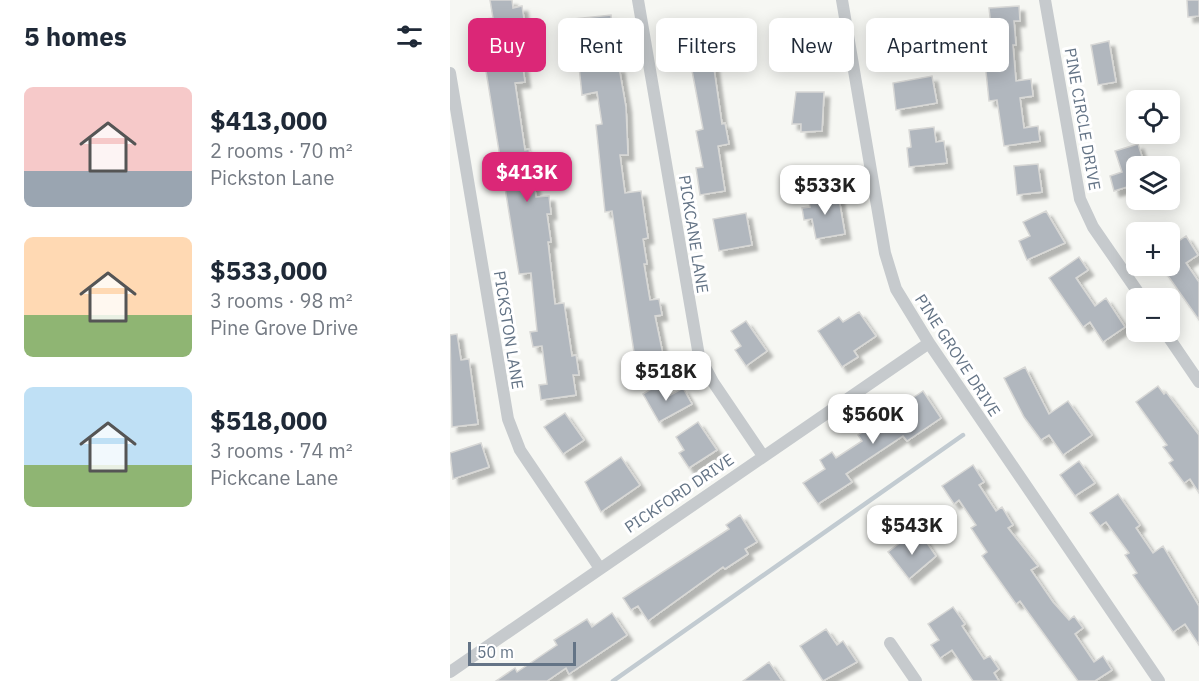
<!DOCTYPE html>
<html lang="en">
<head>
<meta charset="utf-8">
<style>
  :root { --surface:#fff; --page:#f2f2f3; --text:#1f2937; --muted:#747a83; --accent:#db2777 }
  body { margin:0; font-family:"IBM Plex Sans",sans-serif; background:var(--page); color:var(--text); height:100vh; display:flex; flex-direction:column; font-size:22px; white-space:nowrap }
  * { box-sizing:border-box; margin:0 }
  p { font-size:20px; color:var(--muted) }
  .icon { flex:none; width:33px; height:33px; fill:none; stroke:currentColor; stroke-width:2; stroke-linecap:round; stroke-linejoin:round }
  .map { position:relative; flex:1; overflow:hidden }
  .side { display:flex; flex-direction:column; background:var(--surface); width:450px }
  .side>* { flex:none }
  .guide { position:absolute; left:18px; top:18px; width:570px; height:54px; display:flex; gap:12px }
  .controls { position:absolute; left:676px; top:90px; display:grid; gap:12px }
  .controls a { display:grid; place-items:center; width:54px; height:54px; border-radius:9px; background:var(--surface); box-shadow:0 3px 15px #0003; font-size:30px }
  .scale { position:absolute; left:18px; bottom:15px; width:108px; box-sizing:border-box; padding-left:6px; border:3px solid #647486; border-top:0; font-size:16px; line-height:21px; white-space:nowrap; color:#647486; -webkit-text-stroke:4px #fff; paint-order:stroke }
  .price { position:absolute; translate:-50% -51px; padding:0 14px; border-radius:12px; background:#fff; color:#222; font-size:20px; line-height:39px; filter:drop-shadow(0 2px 3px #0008) }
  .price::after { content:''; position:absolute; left:50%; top:36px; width:18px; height:14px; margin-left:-9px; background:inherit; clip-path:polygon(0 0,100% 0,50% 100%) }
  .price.active { background:var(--accent); color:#fff }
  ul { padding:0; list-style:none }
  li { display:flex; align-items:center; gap:18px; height:150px; padding:0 24px }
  li span { display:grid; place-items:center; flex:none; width:168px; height:120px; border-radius:9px; color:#555 }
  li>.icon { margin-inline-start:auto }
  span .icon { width:72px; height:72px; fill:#fffc; stroke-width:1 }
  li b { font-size:26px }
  h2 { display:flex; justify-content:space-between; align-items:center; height:72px; padding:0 24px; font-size:26px }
  .chip { padding:0 21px; border-radius:9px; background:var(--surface); box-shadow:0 3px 15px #0003; font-size:21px; line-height:54px }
  .chip.active { background:var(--accent); color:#fff }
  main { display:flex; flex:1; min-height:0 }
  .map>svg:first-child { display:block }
</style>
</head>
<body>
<main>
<section class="side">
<h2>5 homes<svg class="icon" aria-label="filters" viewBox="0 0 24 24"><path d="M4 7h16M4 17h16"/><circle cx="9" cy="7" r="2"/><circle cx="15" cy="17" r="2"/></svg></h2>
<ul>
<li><span style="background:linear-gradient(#f6c9c9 70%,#9aa5b1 0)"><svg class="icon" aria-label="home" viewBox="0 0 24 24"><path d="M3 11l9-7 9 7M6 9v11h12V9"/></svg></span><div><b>$413,000</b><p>2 rooms · 70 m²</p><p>Pickston Lane</p></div></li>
<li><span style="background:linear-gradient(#ffd9b3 65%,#8fb573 0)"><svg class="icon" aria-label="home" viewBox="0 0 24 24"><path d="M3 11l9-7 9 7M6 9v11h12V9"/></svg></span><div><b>$533,000</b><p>3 rooms · 98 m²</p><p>Pine Grove Drive</p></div></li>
<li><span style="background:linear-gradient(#bfe0f5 65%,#8fb573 0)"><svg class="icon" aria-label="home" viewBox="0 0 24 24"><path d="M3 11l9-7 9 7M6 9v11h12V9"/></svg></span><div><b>$518,000</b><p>3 rooms · 74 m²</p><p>Pickcane Lane</p></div></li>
</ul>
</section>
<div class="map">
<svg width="749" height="681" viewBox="0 0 749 681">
  <defs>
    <filter id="shadow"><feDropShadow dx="5.5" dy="5.5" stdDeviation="1.5" flood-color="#0004"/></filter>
  </defs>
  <rect width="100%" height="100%" fill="#f6f7f3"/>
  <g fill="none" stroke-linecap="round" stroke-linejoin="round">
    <path stroke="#c2cbd1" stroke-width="4.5" d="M163,681L513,435"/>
  </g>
  <path fill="#b1b7be" stroke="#d8d8d6" stroke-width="1.5" filter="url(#shadow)" d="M40,0H62L63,8L72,6L74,19L66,20L75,82L65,83L75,150L79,149L86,197L99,196L101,214H97L101,242H98L105,304L114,303L122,356L126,355L129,375H123L126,395L91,400L89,385L97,384L92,346L83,347L80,332L87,331L81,273L69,274L36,71L48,69L43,33L30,35L28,20L43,18Z
    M737,0H749V16L738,17Z
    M569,6L570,21H564L566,45H563L566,81L581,79L583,96L570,98L574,128L588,126L590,141L554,146L547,100L539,101L535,62L545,61L543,38H536L535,27H541L539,8Z
    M161,15L162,29H159L163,68L169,67L176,107L178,155H170L175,193L191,191L198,238L193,239L197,264H194L200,300L209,299L212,315L205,316L214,359L186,365L162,211L155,212L146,125L152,124L147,92L132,95L124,19Z
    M659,41L666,82L648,85L641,45Z
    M262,55L272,124L275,123L279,144L268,146L275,191L250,195L246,168L253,167L246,131L253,129L240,60Z
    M482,76L487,103L446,110L443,83Z
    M346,92H374L372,131L351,132V124H342Z
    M484,127L486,142L494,141L497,163L459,167L457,148L461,147L459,130Z
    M688,144L695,166H687V184L664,191L660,176L672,172L665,151Z
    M588,164L592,192L567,195L564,166Z
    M388,193L395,234L366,239L362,219L354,220L352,208L360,207L358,198Z
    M596,211L615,243L577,260L569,241L580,236L573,222Z
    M296,213L302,245L269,251L263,219Z
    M736,236L748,255L736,263L749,282V320L711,266H720V247Z
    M629,257L638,270L626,278L645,306L656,298L675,327L653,342L640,322L633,327L599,278Z
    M409,312L426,336L404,351L408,357L392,367L368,331L389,317L393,322Z
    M296,321L317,351L296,366L285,350L291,346L281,331Z
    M7,334L11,360L19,359L28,424L2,427L0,335Z
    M575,367L599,414L618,401L642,435L613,455L599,435L591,440L574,417L554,378Z
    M209,384L217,397L233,388L242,404L209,422L193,394Z
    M708,386L714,394L716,392L749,435V493L740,479L734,483L719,463L723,460L713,447L717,445L686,402Z
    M473,391L491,418L457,441L453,436L396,474L402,482L368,504L353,483L375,469L370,460L382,452L386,458L412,441L408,435Z
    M115,413L134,440L113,454L94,427Z
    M248,422L267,450L239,468L229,453L234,450L226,437Z
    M31,443L39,467L3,479L0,453Z
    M171,457L190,485L151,512L135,482Z
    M629,461L645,483L625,496L610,475Z
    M523,465L534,482L529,485L546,511L552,507L563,525L558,528L588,566L581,570L603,602L619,620L624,616L633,628L625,634L644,662L653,656L662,670L645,681H628L570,601L566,604L532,556L537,552L521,528L526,525L509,500L504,504L492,486Z
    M668,494L690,525L686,528L703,553L713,546L749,606V645L735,624L723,632L683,575L687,573L675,555L679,553L656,522L650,526L640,513Z
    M290,515L307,542L295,549L298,554L275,569L273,567L198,621L188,606L181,610L173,598L279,529L276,525Z
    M473,537L486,556L459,579L438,552L456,538L462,546Z
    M503,607L515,624L512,626L534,659L540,656L549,669L544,673L549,681H523L502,650L490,658L481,645L489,640L478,624Z
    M162,613L177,635L119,674L116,668L97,681H46L65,668L67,672L107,645L104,640L137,619L142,627Z
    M376,629L387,645L393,641L407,662L373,681L350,646Z
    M319,662L332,681H293Z"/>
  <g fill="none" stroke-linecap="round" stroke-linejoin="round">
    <path stroke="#c6cacd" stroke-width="12" d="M188,0L249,356L263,382L313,456
      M392,0L435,253L446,289L479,343L709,681
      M595,0L630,199L643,227L692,298
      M0,73L58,419L70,450L149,567
      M715,332L749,382
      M440,643L466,681
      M0,672L479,343"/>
  </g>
  <g text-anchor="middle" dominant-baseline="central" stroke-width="6" stroke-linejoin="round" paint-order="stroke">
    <g font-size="16" fill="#647486" stroke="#fff">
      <text transform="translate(633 119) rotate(80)">PINE CIRCLE DRIVE</text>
      <text transform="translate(244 234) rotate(81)">PICKCANE LANE</text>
      <text transform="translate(59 330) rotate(81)">PICKSTON LANE</text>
      <text transform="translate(508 355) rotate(57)">PINE GROVE DRIVE</text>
      <text transform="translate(229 493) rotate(-34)">PICKFORD DRIVE</text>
    </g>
  </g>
</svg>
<div class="controls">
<a><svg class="icon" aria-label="locate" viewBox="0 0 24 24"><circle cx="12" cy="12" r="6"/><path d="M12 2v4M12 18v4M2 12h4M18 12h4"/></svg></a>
<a><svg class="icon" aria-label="layers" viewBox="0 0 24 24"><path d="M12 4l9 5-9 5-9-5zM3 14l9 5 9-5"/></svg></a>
<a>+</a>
<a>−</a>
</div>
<div class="scale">50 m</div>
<b class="price active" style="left:77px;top:203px">$413K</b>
<b class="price" style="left:375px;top:216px">$533K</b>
<b class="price" style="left:216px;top:402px">$518K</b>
<b class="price" style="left:423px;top:445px">$560K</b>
<b class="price" style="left:462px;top:556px">$543K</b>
<div class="guide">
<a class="chip active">Buy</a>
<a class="chip">Rent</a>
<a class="chip">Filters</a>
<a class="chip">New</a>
<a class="chip">Apartment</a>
</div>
</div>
</main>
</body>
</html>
